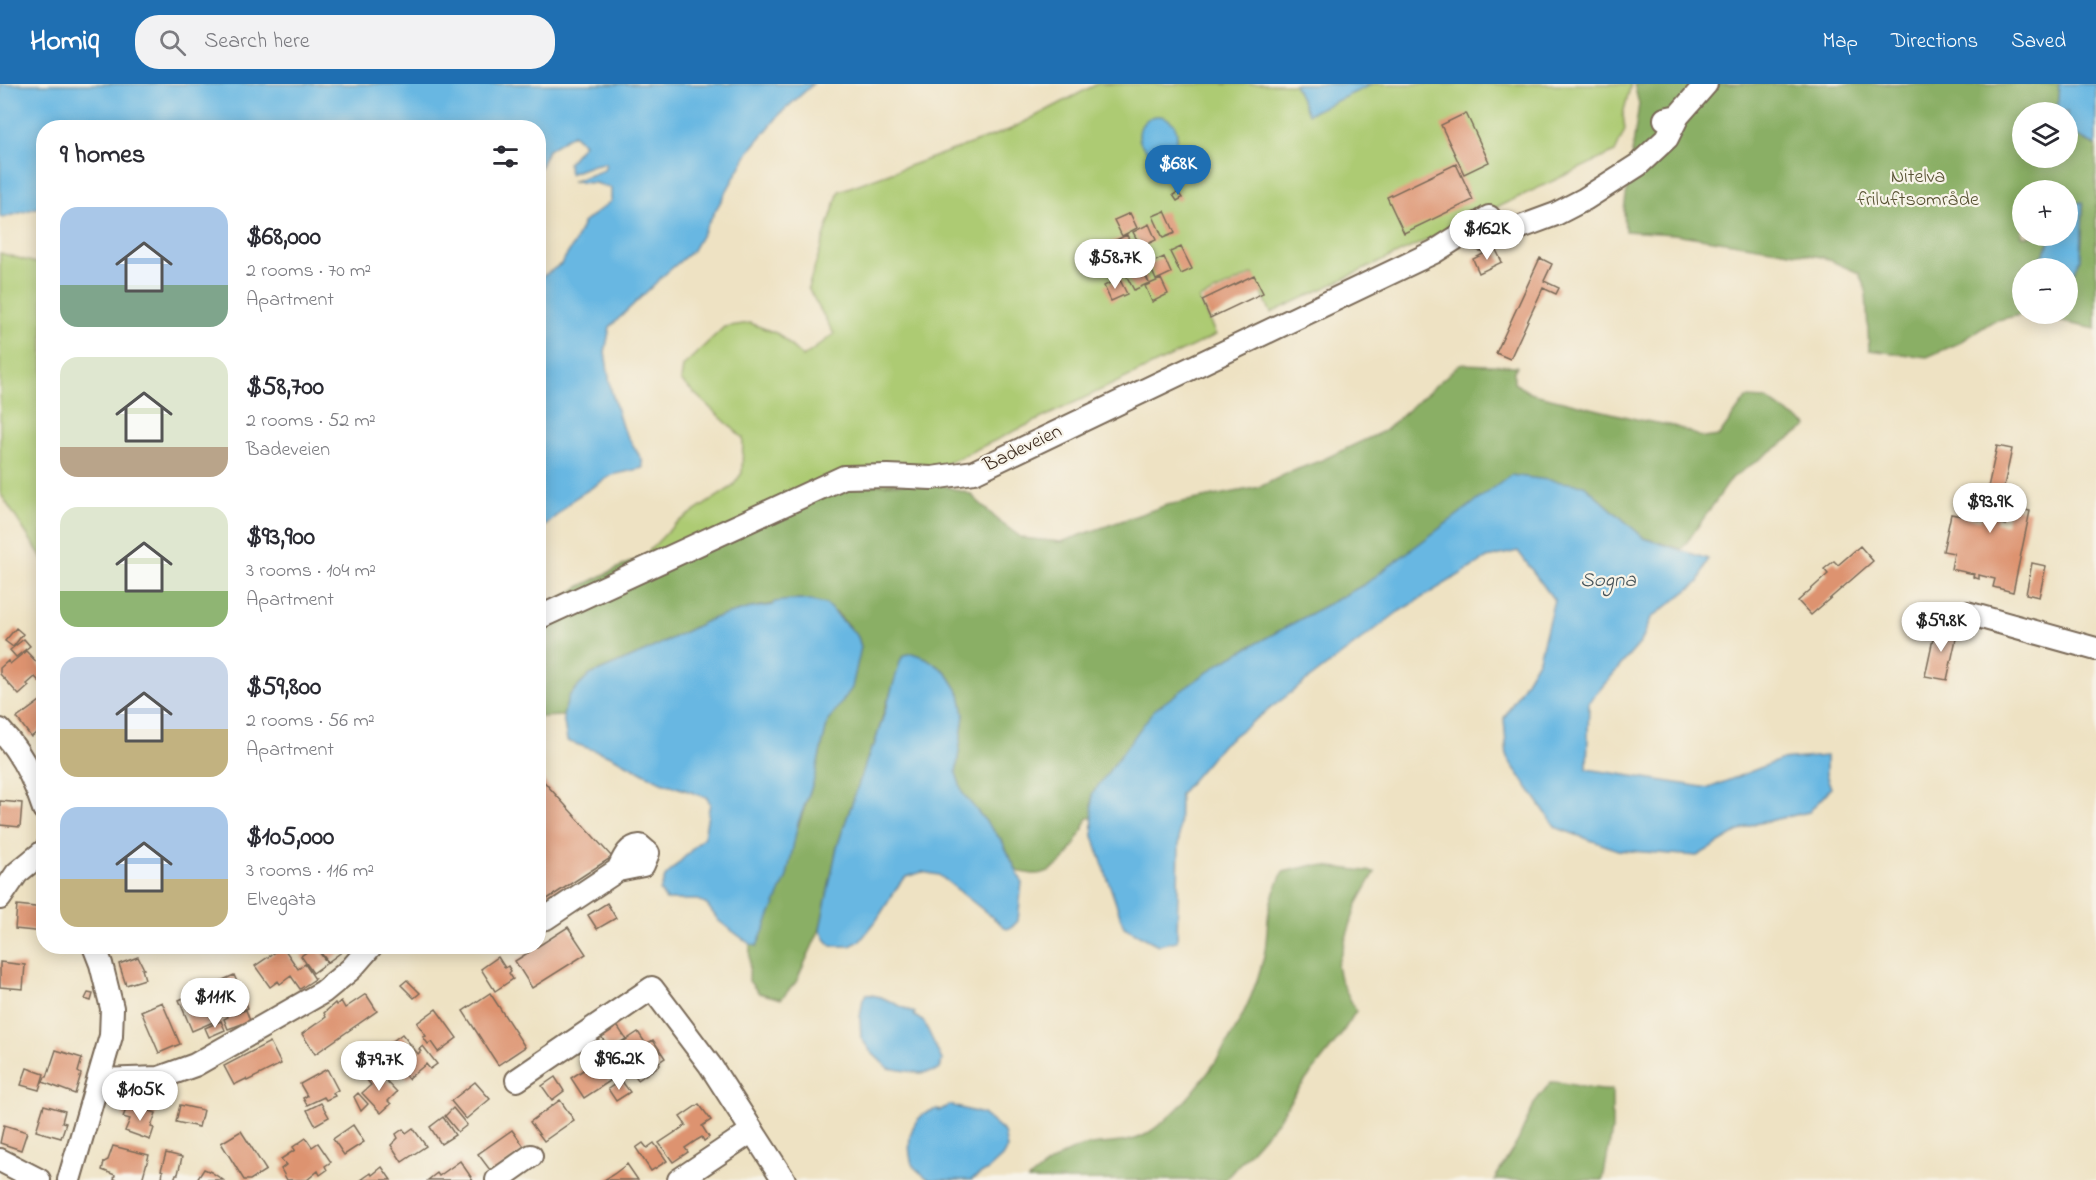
<!DOCTYPE html>
<html lang="en">
<head>
<meta charset="utf-8">
<style>
  :root { --surface:#fff; --page:#f2f2f3; --text:#2b2b33; --muted:#7c7c81; --accent:#1f6fb2 }
  body { margin:0; font-family:"Indie Flower",sans-serif; background:var(--page); color:var(--text); height:100vh; display:flex; flex-direction:column; font-size:22px; white-space:nowrap }
  * { box-sizing:border-box; margin:0 }
  p { font-size:20px; color:var(--muted) }
  .icon { flex:none; width:33px; height:33px; fill:none; stroke:currentColor; stroke-width:2; stroke-linecap:round; stroke-linejoin:round }
  .map { position:relative; flex:1; overflow:hidden }
  .sheet { position:absolute; left:36px; top:36px; width:510px; height:834px; display:flex; flex-direction:column; background:var(--surface); border-radius:24px; box-shadow:0 3px 15px #0003 }
  .sheet>* { flex:none }
  .tools { position:absolute; left:2012px; top:18px; display:grid; gap:12px }
  .tools a { display:grid; place-items:center; width:66px; height:66px; border-radius:50%; background:var(--surface); box-shadow:0 3px 15px #0003; font-size:30px }
  .price { position:absolute; translate:-50% -51px; padding:0 14px; border-radius:21px; background:#fff; color:#222; font-size:20px; line-height:39px; filter:drop-shadow(0 2px 3px #0008) }
  .price::after { content:''; position:absolute; left:50%; top:36px; width:18px; height:14px; margin-left:-9px; background:inherit; clip-path:polygon(0 0,100% 0,50% 100%) }
  .price.current { background:var(--accent); color:#fff }
  ul { padding:0; list-style:none }
  li { display:flex; align-items:center; gap:18px; height:150px; padding:0 24px }
  li span { display:grid; place-items:center; flex:none; width:168px; height:120px; border-radius:18px; color:#555 }
  li>.icon { margin-inline-start:auto }
  span .icon { width:72px; height:72px; fill:#fffc; stroke-width:1 }
  li b { font-size:26px }
  h2 { display:flex; justify-content:space-between; align-items:center; height:72px; padding:0 24px; font-size:26px }
  header { display:flex; align-items:center; gap:36px; box-sizing:border-box; height:84px; padding:0 30px; background:var(--accent); color:#fff }
  header strong { font-size:28px }
  nav { display:flex; gap:33px; margin-inline-start:auto; font-size:21px }
  .search { width:420px; height:54px; background:var(--page); display:flex; align-items:center; gap:15px; box-sizing:border-box; padding:0 21px; border-radius:24px; color:var(--muted); font-size:22px }
  .map>svg:first-child { display:block }
</style>
</head>
<body>
<header>
<strong>Homiq</strong>
<div class="search"><svg class="icon" aria-label="search" viewBox="0 0 24 24"><circle cx="10" cy="10" r="6"/><path d="M15 15l6 6"/></svg>Search here</div>
<nav><a>Map</a><a>Directions</a><a>Saved</a></nav>
</header>
<div class="map">
<svg width="2096" height="1096" viewBox="0 0 2096 1096">
  <rect width="100%" height="100%" fill="#f7f3e8"/>
  <filter id="ink" filterUnits="userSpaceOnUse"><feTurbulence type="fractalNoise" baseFrequency=".0167" numOctaves="2"/><feDisplacementMap in="SourceGraphic" scale="12" xChannelSelector="R" yChannelSelector="G"/><feConvolveMatrix kernelMatrix="1 2 1 2 8 2 1 2 1" color-interpolation-filters="sRGB"/></filter>
  <filter id="wash" filterUnits="userSpaceOnUse"><feTurbulence type="fractalNoise" baseFrequency=".008" numOctaves="4" result="noise"/><feDisplacementMap in="SourceGraphic" scale="24" xChannelSelector="R" yChannelSelector="G"/><feGaussianBlur stdDeviation="1.35" result="paint"/><feColorMatrix in="noise" values="0 0 0 0 0 0 0 0 0 0 0 0 0 0 0 0 0 1.4 0 .05"/><feComposite in="paint" operator="in"/></filter>
  <g filter="url(#wash)">
    <rect width="100%" height="100%" fill="#eee2c3"/>
    <path fill="#adcb73" stroke="#747a48" stroke-width="1.5" d="M1097,0H1631L1623,30L1625,46L1615,68L1271,229L1253,190L1199,215L1216,251L931,387L643,473L675,440L732,403L742,389L743,354L681,297L683,282L724,243L750,239L778,250L803,273L834,250L808,204L839,107L1009,46Z
      M0,169L43,181V475L0,409Z"/>
    <path fill="#8aaf65" stroke="#626c42" stroke-width="1.5" fill-rule="evenodd" d="M1634,0H2059L2057,28H2022V74H2067V47L2096,61V245L2024,230L1993,237L1959,259L1927,273L1869,266L1866,208L1859,189L1822,173L1674,150L1625,147L1624,126L1639,20ZM2022,106H2067V121L2083,119L2081,175L2067,201V230H2022V184H2029L2045,169L2051,152H2022Z
      M1460,280L1517,282L1514,287V299L1530,309L1640,336L1674,342L1704,354L1719,352L1746,314L1766,315L1808,342L1732,394L1682,465L1644,454L1584,401L1365,500L1222,578L1092,710L1093,733L1088,734C1077,757 1065,788 1036,790C1030,790 1022,788 1017,787L1002,757L963,710L956,689L964,631L960,610L946,588L926,574L887,617L874,662L871,664L837,763L820,845L796,898L781,915L759,909L749,897L750,860L757,861L813,699L828,637L839,621L861,563L858,553L837,529L799,515L751,524L711,535L644,568L590,591L569,612L563,632L539,633V530L577,504L626,480L711,450L819,404L932,398L970,410L1000,438L1022,454L1061,458L1167,421L1260,403L1290,388L1322,376L1384,347Z
      M1314,781L1375,788L1357,820L1337,882L1340,895L1356,927L1339,954L1294,1011L1278,1036L1225,1096H1028C1043,1083 1070,1063 1091,1061C1106,1059 1131,1059 1145,1051C1198,1018 1248,936 1263,876C1268,858 1266,839 1270,822C1272,810 1278,799 1283,788Z
      M1551,998C1572,998 1591,1008 1612,1006V1046L1603,1096H1494L1518,1057L1535,1018Z"/>
    <path fill="#68b7e2" stroke="#527080" stroke-width="1.5" d="M0,0H813L781,29L750,66L693,166L664,191L610,243L605,268L611,306L622,343L642,376L643,384L612,391L575,414L539,448V195L561,180L574,160L583,139L611,117V104L595,99L572,98L604,86L606,79L593,81L569,90L568,79L584,60L573,50L548,66L539,86L538,44H44L43,122L3,134L0,133Z
      M1294,0H1373L1308,30Z
      M2059,0H2096V61L2067,47V28H2057Z
      M1139 51a19 19 0 1 1 38 0a19 19 0 1 1-38 0Z
      M2083,118L2081,175L2067,201V184H2029L2045,169L2051,152H2067V121Z
      M1511,391L1584,401L1644,454L1708,475L1699,498L1651,534L1641,558L1589,618L1587,685L1709,704L1780,676L1826,672V690L1831,704L1809,728L1750,741L1697,772L1618,766L1560,745L1555,742L1507,674L1504,634L1539,575L1554,516L1518,467L1487,474L1398,528L1223,660L1180,710L1177,857L1158,861L1124,843L1093,752L1092,710L1154,626L1222,578L1365,500Z
      M800,515L826,520L858,553L861,563L852,604L828,637L813,699L798,739L787,792L757,862L750,860L719,837L707,821L698,816H666L660,807L665,793L704,753L710,719L706,713L661,698L611,672L567,657L563,632L569,612L590,591L644,568L711,535L751,524L773,521L774,518Z
      M912,569L926,574L946,588L960,610L964,631L956,689L963,710L1002,757L1022,798L1018,837L1012,843L1007,845L939,791L922,788L906,793L900,799L876,837L860,857L850,862H832L826,856L820,845L837,763L871,664L874,662L901,575L905,571Z
      M866,910L881,913L915,929L913,931L924,938L942,976L940,985L937,987L920,989L888,984L871,968L861,954L860,934L863,915Z
      M949,1021L983,1030L1004,1048L1007,1064L1002,1073L988,1086L971,1096H930C925,1092 915,1086 912,1080C912,1080 910,1072 910,1071C907,1049 915,1028 939,1025V1027Z"/>
    <g id="blocks">
      <path fill="#dd936f" d="M1466,29L1489,78L1464,90L1441,41Z
        M1456,80L1473,116L1404,149L1387,113Z
        M1178,108L1182,114L1177,117L1173,111Z
        M1165,127L1175,149L1163,154L1153,132Z
        M1130,129L1137,144L1122,152L1114,136Z
        M1149,140L1156,156L1141,163L1133,148Z
        M1127,151L1134,167L1119,174L1111,158Z
        M1104,162L1112,177L1096,184L1089,169Z
        M1181,163L1192,185L1181,190L1170,168Z
        M1495,164L1502,178L1479,189L1473,175Z
        M1164,173L1171,189L1156,196L1149,180Z
        M1540,174L1552,180L1544,197L1559,204L1556,210L1543,204L1510,275L1496,269Z
        M1142,183L1149,199L1134,206L1126,191Z
        M1254,191L1263,209L1210,234L1202,216Z
        M1119,194L1127,210L1111,217L1104,202Z
        M1161,195L1168,210L1152,218L1145,202Z
        M1997,362L2012,365L1996,439L2006,441L2010,423L2030,427L2013,508L1993,503L1995,495L1979,491V495L1973,493L1974,490L1951,485L1954,469L1943,467L1951,430L1981,436Z
        M1860,462L1873,477L1811,531L1798,517L1828,490L1824,485L1834,477L1838,481Z
        M2032,479L2046,482L2039,513L2026,510Z
        M1936,541L1958,546L1947,596L1925,592Z
        M16,544L23,550L13,563L5,557Z
        M24,555L30,562L16,573L10,566Z
        M26,567L44,586V602L35,593L27,600L29,602L19,611L0,590V584L8,577L10,580Z
        M43,615L44,643L31,653L17,634Z
        M538,691L612,773L538,821Z
        M0,717L22,719L20,743L0,741Z
        M607,819L616,834L597,845L588,831Z
        M17,821L44,824V848L15,845Z
        M568,843L586,870L532,904L515,877Z
        M315,862L327,879L313,889L301,872Z
        M320,862H346L347,864L328,878L321,869L324,867Z
        M283,863L298,885L305,880L315,895L300,905L291,892L280,900L278,897L270,903L255,882Z
        M138,873L144,885H142L145,895L126,901L119,880Z
        M498,873L505,884L508,882L511,887L509,889L513,895L495,907L481,885Z
        M0,878L25,881L23,905L0,903Z
        M234,891L248,924L231,931L246,926L250,937L228,945L224,935L228,933L214,900Z
        M407,896L420,909L414,914L401,901Z
        M200,907L213,938L192,947L179,916Z
        M88,909L93,910L91,917L85,915Z
        M490,909L525,963L498,981L463,927Z
        M366,910L377,927L315,970L302,950L326,933L324,929L335,919L336,921L341,917L345,924Z
        M162,918L180,960L159,969L141,927Z
        M436,925L457,954L438,968L431,958L428,960L423,953L426,952L417,939Z
        M221,937L225,946L209,953L205,944Z
        M616,940L626,955L610,965L600,951Z
        M638,948L646,960L653,956L665,974L659,978L660,981L638,996L626,977L630,975L620,960Z
        M402,950L418,970L421,967L419,965L423,962L437,980L430,985L426,980L408,995L384,964Z
        M270,958L281,980L247,997L246,995L234,1001L224,982Z
        M56,966L82,974L78,988L81,990L75,1010L43,998L45,993H47Z
        M597,977L610,997L584,1014L571,994Z
        M27,984L44,990L39,1006L21,1001Z
        M327,985L338,1006L333,1009L335,1012L326,1016L324,1013L307,1021L303,1014L307,1012L300,1000Z
        M377,987L397,1008L388,1017L391,1020L381,1029L362,1009L371,1001L367,996Z
        M555,993L564,1007L552,1016L542,1002Z
        M621,996L630,1008L616,1017L608,1005Z
        M475,998L490,1015L466,1035L451,1017Z
        M358,1009L368,1020L361,1027L354,1013Z
        M560,1016L574,1036L544,1057L530,1038Z
        M321,1019L329,1033L315,1041L307,1026Z
        M128,1020L156,1029L151,1043L154,1044L150,1056L125,1047L130,1035L123,1033Z
        M699,1020L711,1036L702,1042L709,1053L704,1057L702,1053L697,1056L685,1064L688,1068L673,1078L659,1059L686,1041L680,1033Z
        M44,1021L65,1027L62,1038L66,1039L61,1054L36,1047Z
        M180,1021L203,1026L199,1043L176,1038Z
        M453,1024L467,1041L458,1048L445,1032Z
        M443,1033L455,1051L441,1060L430,1043Z
        M4,1041L27,1048L21,1066L0,1059Z
        M353,1041L364,1058L344,1071L333,1055Z
        M413,1044L426,1062L402,1078L391,1061L398,1054L396,1050L403,1045L406,1049Z
        M512,1046L526,1065L493,1090L478,1070Z
        M241,1047L266,1086L250,1096H244L221,1059Z
        M306,1054L312,1063L318,1059L331,1078L325,1082L327,1086L320,1091L318,1087L307,1096H287L281,1085L286,1081L281,1075L295,1066L293,1063Z
        M643,1059L647,1064L654,1059L667,1077L651,1087L636,1064Z
        M113,1062L149,1071L142,1096H117L114,1095L115,1091L102,1086L104,1078L108,1076Z
        M166,1069L182,1073L178,1090H176L174,1096L162,1094L163,1087L161,1086Z
        M460,1077L473,1096H428L437,1089L439,1092Z
        M627,1080L638,1096H604L614,1090Z
        M382,1083L391,1096H361L371,1089L372,1091Z
        M204,1085L211,1088L223,1096H197Z"/>
    </g>
  </g>
  <g filter="url(#ink)">
    <use href="#blocks" fill-opacity="0" stroke="#7a6a58" stroke-width="1.5"/>
    <g fill="none" stroke-linecap="round" stroke-linejoin="round">
      <g stroke="#7a6a58" stroke-width="26">
        <path id="minor" d="M1665,35L1678,32L1706,0
          M1462,149L1486,156L1556,130L1585,115L1638,81L1667,54L1678,32
          M1967,529L2096,565
          M538,534L844,393L888,392L932,394L974,388L1434,168L1489,133
          M0,646C20,667 35,697 44,725
          M0,814L17,789L44,767
          M538,836L546,834L618,786L643,781L648,769L640,762C627,763 623,776 618,786
          M99,996L159,994L195,981L323,908L351,885L371,862
          M517,996L652,904L710,981L784,1096
          M0,1076L39,1096
          M69,1096L111,952L112,924L101,880L94,862
          M497,1096L531,1072
          M679,1096L752,1047"/>
      </g>
      <use href="#minor" stroke="#fff" stroke-width="22"/>
    </g>
  </g>
  <g text-anchor="middle" dominant-baseline="central" stroke-width="4.5" stroke-linejoin="round" paint-order="stroke">
    <g font-size="20" fill="#585233" stroke="#f7f3e8">
      <text x="1918" y="93">Nitelva<tspan x="1918" dy="23">friluftsområde</tspan></text>
    </g>
    <g font-size="20" fill="#3b2a1e" stroke="#f7f3e8">
      <text transform="translate(1023 365) rotate(-26)">Badeveien</text>
    </g>
    <g font-size="21" font-style="italic" fill="#485459" stroke="#f7f3e8">
      <text x="1608" y="497">Sogna</text>
    </g>
  </g>
</svg>
<div class="tools">
<a><svg class="icon" aria-label="layers" viewBox="0 0 24 24"><path d="M12 4l9 5-9 5-9-5zM3 14l9 5 9-5"/></svg></a>
<a>+</a>
<a>−</a>
</div>
<b class="price current" style="left:1178px;top:112px">$68K</b>
<b class="price" style="left:1487px;top:177px">$162K</b>
<b class="price" style="left:1115px;top:206px">$58.7K</b>
<b class="price" style="left:1990px;top:450px">$93.9K</b>
<b class="price" style="left:1941px;top:569px">$59.8K</b>
<b class="price" style="left:215px;top:945px">$111K</b>
<b class="price" style="left:619px;top:1007px">$96.2K</b>
<b class="price" style="left:379px;top:1008px">$79.7K</b>
<b class="price" style="left:140px;top:1038px">$105K</b>
<section class="sheet">
<h2>9 homes<svg class="icon" aria-label="filters" viewBox="0 0 24 24"><path d="M4 7h16M4 17h16"/><circle cx="9" cy="7" r="2"/><circle cx="15" cy="17" r="2"/></svg></h2>
<ul>
<li><span style="background:linear-gradient(#a9c7e8 65%,#7fa58c 0)"><svg class="icon" aria-label="home" viewBox="0 0 24 24"><path d="M3 11l9-7 9 7M6 9v11h12V9"/></svg></span><div><b>$68,000</b><p>2 rooms · 70 m²</p><p>Apartment</p></div></li>
<li><span style="background:linear-gradient(#dfe7d0 75%,#b9a48a 0)"><svg class="icon" aria-label="home" viewBox="0 0 24 24"><path d="M3 11l9-7 9 7M6 9v11h12V9"/></svg></span><div><b>$58,700</b><p>2 rooms · 52 m²</p><p>Badeveien</p></div></li>
<li><span style="background:linear-gradient(#dfe7d0 70%,#8fb573 0)"><svg class="icon" aria-label="home" viewBox="0 0 24 24"><path d="M3 11l9-7 9 7M6 9v11h12V9"/></svg></span><div><b>$93,900</b><p>3 rooms · 104 m²</p><p>Apartment</p></div></li>
<li><span style="background:linear-gradient(#c9d6e8 60%,#c2b280 0)"><svg class="icon" aria-label="home" viewBox="0 0 24 24"><path d="M3 11l9-7 9 7M6 9v11h12V9"/></svg></span><div><b>$59,800</b><p>2 rooms · 56 m²</p><p>Apartment</p></div></li>
<li><span style="background:linear-gradient(#a9c7e8 60%,#c2b280 0)"><svg class="icon" aria-label="home" viewBox="0 0 24 24"><path d="M3 11l9-7 9 7M6 9v11h12V9"/></svg></span><div><b>$105,000</b><p>3 rooms · 116 m²</p><p>Elvegata</p></div></li>
</ul>
</section>
</div>
</body>
</html>
